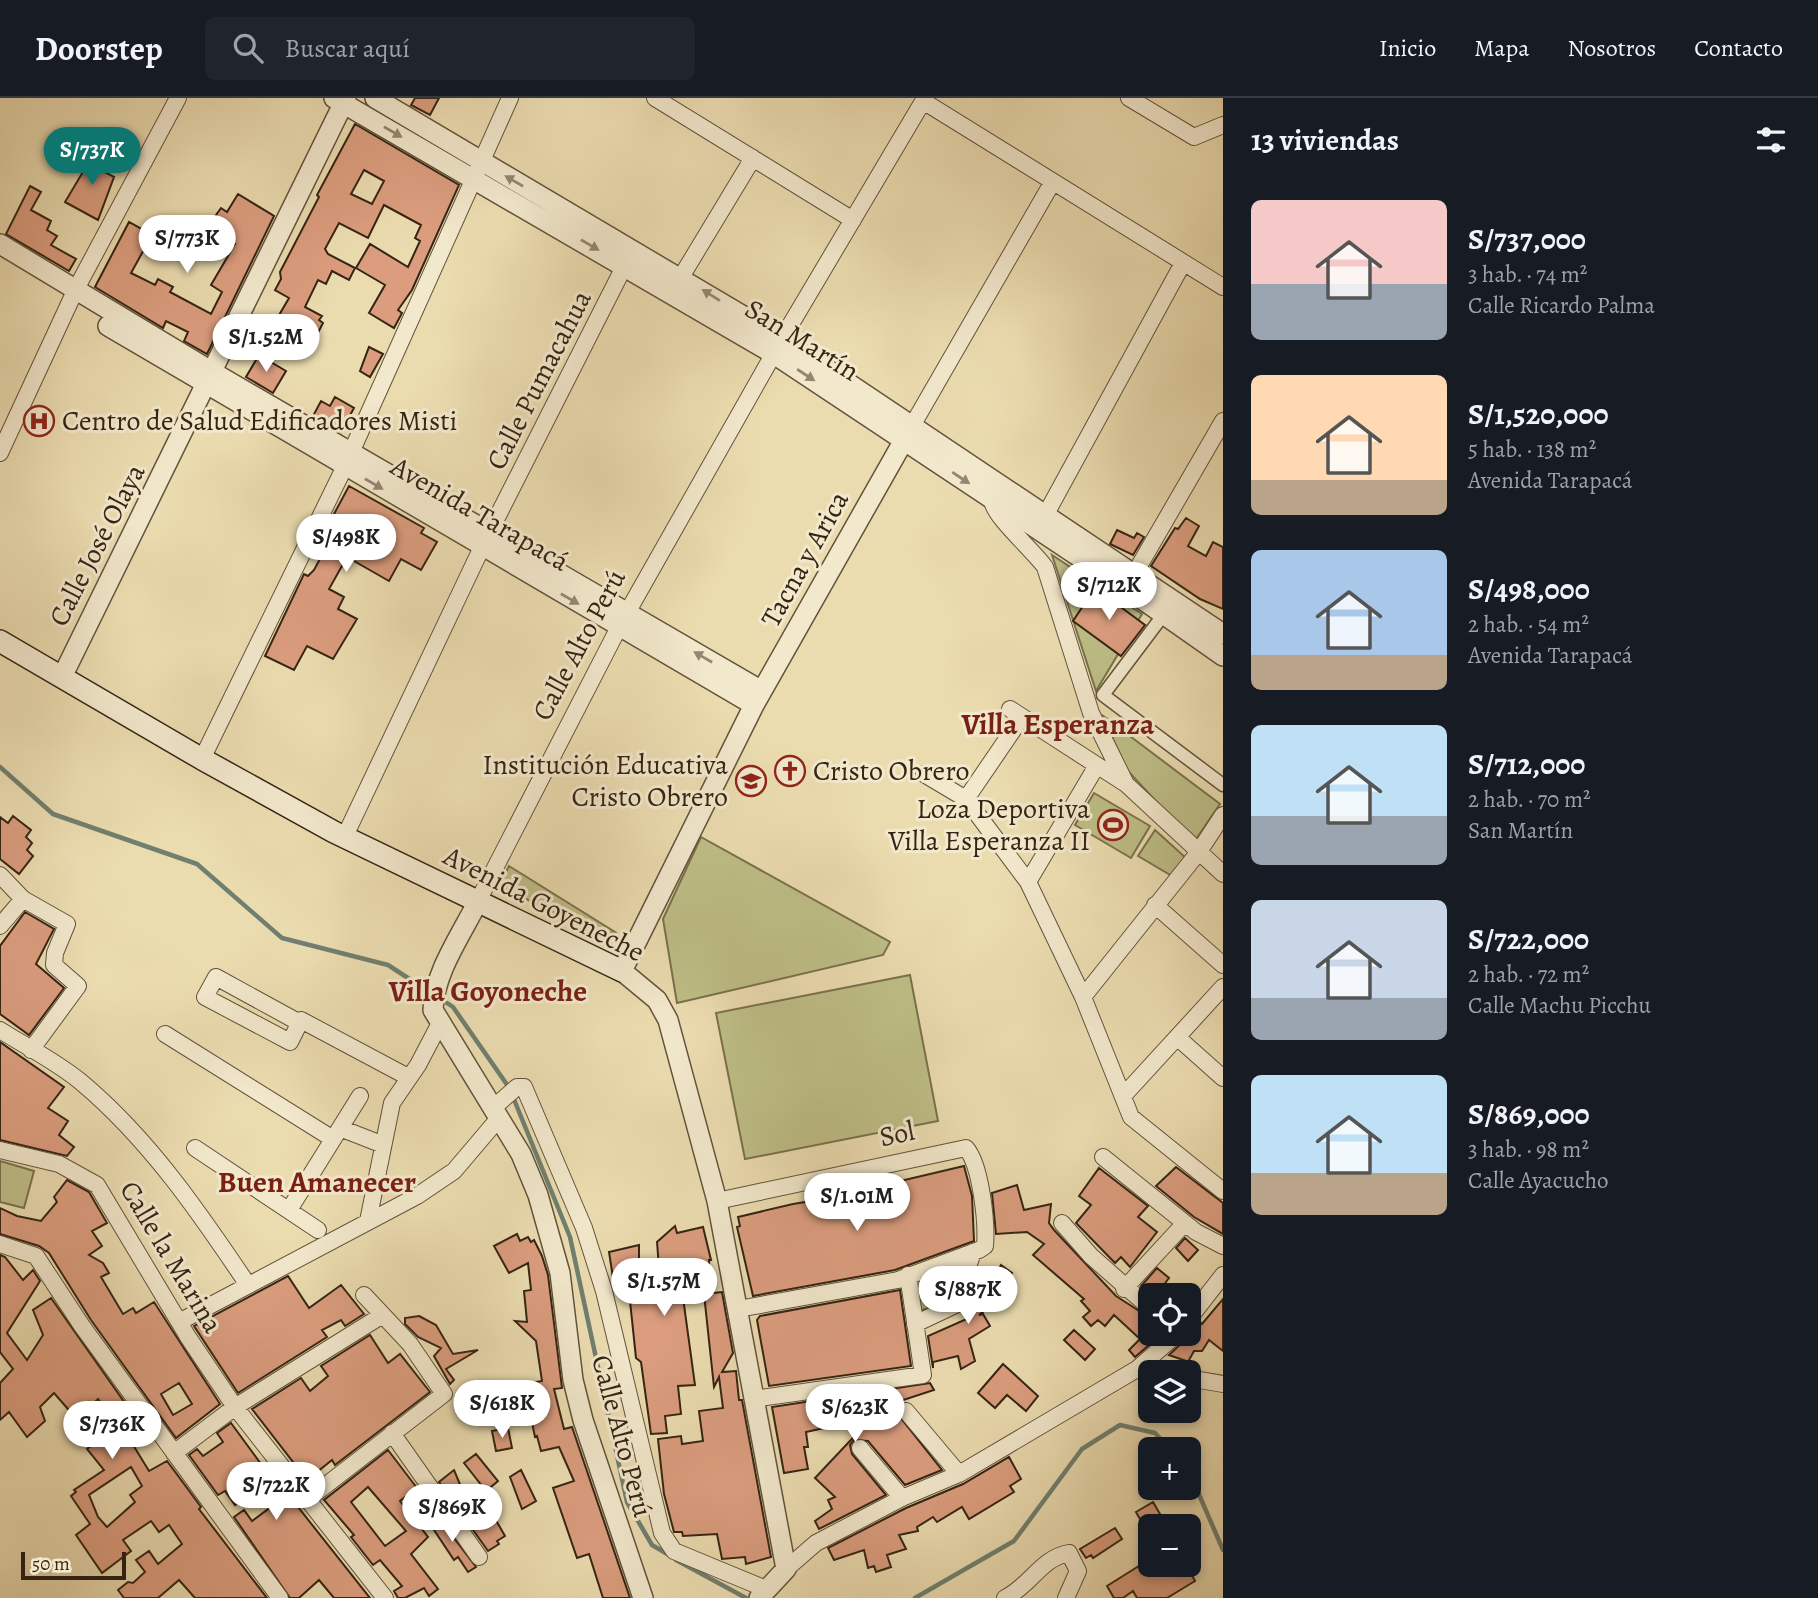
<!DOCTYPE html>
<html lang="es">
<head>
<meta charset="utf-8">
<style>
  :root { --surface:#171b24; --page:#20242c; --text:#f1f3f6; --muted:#9ea1a6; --line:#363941; --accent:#0f766e }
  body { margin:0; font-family:Alegreya,serif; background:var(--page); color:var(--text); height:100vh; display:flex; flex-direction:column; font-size:26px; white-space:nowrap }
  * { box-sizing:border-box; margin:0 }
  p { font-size:23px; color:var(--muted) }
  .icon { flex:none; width:38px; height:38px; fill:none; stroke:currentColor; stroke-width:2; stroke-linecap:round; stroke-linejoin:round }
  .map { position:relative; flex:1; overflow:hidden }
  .drawer { display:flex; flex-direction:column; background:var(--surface); width:595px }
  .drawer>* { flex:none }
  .controls { position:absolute; left:1138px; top:1185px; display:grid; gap:14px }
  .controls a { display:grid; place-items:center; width:63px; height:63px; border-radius:10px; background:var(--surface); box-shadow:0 4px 10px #0003; font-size:35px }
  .scale { position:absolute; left:21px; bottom:18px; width:105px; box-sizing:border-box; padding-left:7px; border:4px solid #352413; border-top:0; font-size:19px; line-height:24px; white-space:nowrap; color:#352413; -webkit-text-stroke:5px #f2e8cc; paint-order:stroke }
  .price { position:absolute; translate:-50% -60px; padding:0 16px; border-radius:24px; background:#fff; color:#222; font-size:23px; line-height:46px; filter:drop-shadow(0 2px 4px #0008) }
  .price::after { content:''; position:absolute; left:50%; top:42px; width:21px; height:16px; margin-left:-10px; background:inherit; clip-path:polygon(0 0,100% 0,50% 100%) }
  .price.current { background:var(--accent); color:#fff }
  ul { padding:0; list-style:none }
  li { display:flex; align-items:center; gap:21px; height:175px; padding:0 28px }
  li span { display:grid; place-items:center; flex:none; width:196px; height:140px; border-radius:10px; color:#555 }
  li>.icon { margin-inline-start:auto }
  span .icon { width:84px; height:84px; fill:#fffc; stroke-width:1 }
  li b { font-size:30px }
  h2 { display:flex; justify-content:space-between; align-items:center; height:84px; padding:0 28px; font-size:30px }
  header { display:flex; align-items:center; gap:42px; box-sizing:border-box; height:98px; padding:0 35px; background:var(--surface); border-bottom:2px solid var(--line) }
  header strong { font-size:33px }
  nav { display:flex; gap:38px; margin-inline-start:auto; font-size:24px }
  .search { width:490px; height:63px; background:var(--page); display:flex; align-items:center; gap:18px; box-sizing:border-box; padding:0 24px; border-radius:10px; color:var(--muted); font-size:26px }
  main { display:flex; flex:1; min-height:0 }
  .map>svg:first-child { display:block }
</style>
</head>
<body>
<header>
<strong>Doorstep</strong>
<div class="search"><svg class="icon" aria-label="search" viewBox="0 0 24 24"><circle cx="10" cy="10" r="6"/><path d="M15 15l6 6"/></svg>Buscar aquí</div>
<nav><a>Inicio</a><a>Mapa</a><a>Nosotros</a><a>Contacto</a></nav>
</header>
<main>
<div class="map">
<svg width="1223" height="1500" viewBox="0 0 1223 1500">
  <rect width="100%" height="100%" fill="#ebdcb0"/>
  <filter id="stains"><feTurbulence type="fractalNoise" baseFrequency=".00286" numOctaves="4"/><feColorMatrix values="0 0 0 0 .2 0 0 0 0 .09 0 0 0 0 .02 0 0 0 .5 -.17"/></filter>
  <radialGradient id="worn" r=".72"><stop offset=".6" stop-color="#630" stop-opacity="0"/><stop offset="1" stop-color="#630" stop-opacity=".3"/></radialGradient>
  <path fill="#bebe87" stroke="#7a714d" stroke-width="2" d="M1052,457L1142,516L1096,593Z
    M1102,617L1220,706L1194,744L1127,672Z
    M1094,695L1150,728L1131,760L1075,727Z
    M1155,732L1186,760L1172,778L1138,758Z
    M701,739L890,844L883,857L677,905L663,821Z
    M509,768L615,834L601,837L499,788Z
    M910,877L938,1023L745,1061L716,915Z
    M0,1063L34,1073L24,1110L0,1104Z
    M948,1172L955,1205L916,1213L910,1179Z"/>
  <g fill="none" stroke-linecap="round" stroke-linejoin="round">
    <path stroke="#707f6f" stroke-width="4.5" d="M0,669L53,716L197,766L282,840L388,867L431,895
      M441,901L453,909L510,991
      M513,999L570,1139L627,1404L652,1447L669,1457
      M1188,1371L1223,1452
      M676,1462L746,1500
      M915,1500L1014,1443L1082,1351L1120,1327L1155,1335L1170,1351"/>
  </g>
  <path fill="#db9d7e" stroke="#352413" stroke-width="2" fill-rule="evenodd" d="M415,0H439L430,17L411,7Z
    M355,26L459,87L412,192L398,212L402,215L394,230L369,215L385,187L356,170L370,146L408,169L420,143L415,140L421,127L384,107L368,140L339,125L325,151L328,156L355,170L349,182L332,173L326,186L318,182L305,209L322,218L319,222L323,225L312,246L275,224L289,200L275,192L281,181L280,174L319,99L317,97ZM364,72L384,83L372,106L351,96Z
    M96,52L112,61L105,74L114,79L98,122L65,104Z
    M30,88L41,94L31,112L51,123L47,132L57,138L51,147L76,161L69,173L6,136Z
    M238,96L274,118L207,256L184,243L188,234L166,223L163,230L95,189L129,124L152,137L131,175L155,187L158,181L173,189L170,194L211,216L222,194L211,187L235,146L231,144L233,140L211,124L221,110L227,114Z
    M253,227L271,235L264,249L247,240Z
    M369,249L383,256L370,279L360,273Z
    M259,257L286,273L273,295L246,279Z
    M335,299L354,310L341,334L313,318L321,303L330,308Z
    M349,388L424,430L421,435L437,444L421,472L401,461L389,483L347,459L329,491L344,499L338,511L357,521L333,561L307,548L294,572L265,558L304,476L308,478L314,472L327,448L319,444Z
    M1186,420L1199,428L1188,448L1206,458L1213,444L1223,449V511L1200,501L1151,468L1175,430L1178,431Z
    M1117,432L1134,440L1137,435L1144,439L1133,457L1110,446Z
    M1095,490L1145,527L1121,558L1073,523Z
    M13,718L31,732L26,739L32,745L27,752L33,758L19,776L0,761V719L8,725Z
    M25,814L54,831L36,866L64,890L29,937L0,916V848Z
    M0,944L64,989L48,1010L68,1023L59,1037L74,1049L67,1058L0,1042Z
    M964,1068L972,1098L974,1143L895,1172L753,1198L737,1129L740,1128L738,1119L793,1106L830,1100L831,1105L881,1096V1093L897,1089L896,1084Z
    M1176,1069L1223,1105V1136L1194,1119L1156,1088Z
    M1099,1070L1148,1108L1138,1119L1157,1134L1130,1169L1121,1159L1115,1165L1076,1125L1091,1107L1079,1098Z
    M67,1082L89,1094L107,1125L92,1133L102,1148L89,1157L103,1165L109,1175L101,1179L123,1216L133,1210L136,1215L154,1204L220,1306L176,1340L91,1222L49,1155L39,1148L0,1136V1110L17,1118L41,1123L57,1104L54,1099ZM179,1285L192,1306L173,1317L161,1296Z
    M1017,1087L1024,1112L1051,1106L1049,1125L1054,1132L1116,1198L1150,1220V1236H1162L1135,1259L1129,1252L1140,1241L1114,1217L1105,1228L1098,1222L1091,1228L1083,1219L1090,1213L1081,1203L1084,1201L1033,1157L1044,1146L1027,1134L996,1136L992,1095Z
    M675,1128L677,1135L703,1129L711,1162H709L710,1182L681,1185L695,1287L678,1288L681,1316L665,1318L667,1335L651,1336L641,1264L636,1260L628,1184L614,1186L609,1154L639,1147V1198L661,1195L657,1144Z
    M517,1136L520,1143L528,1139L531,1144L534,1142L542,1158L548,1177L562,1290L554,1291L564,1331L572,1329L630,1500H603L589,1456L577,1460L553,1390L574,1383L559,1349L541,1353L537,1338L535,1339L530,1315L540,1313L536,1284L542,1283L536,1243L515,1223L527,1224L524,1193L531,1192L528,1165L509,1175L494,1148Z
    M1185,1140L1198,1152L1188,1163L1176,1150Z
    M0,1157L5,1159L23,1182L33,1172L40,1183L7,1235L27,1262L43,1237L33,1212L51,1200L127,1308L121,1314L133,1333L127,1337L149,1373L167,1363L201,1409L199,1411L267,1500H195L179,1482L158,1500H124L118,1492L128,1484L133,1485L145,1474L136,1462L149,1453L158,1466L182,1446L169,1427L159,1434L151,1423L123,1442L131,1453L102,1475L76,1437L90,1426L71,1398L76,1394L74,1392L104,1372L87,1351L118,1326L98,1301L92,1307L89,1304L74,1318L54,1295L40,1309L45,1323L27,1339L9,1314L0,1322V1285L13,1271L0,1254ZM131,1369L142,1388L130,1397L135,1404L107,1429L98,1419L89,1397Z
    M1001,1167L1012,1175L1007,1182L1010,1184L1000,1200L979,1217L983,1216L990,1228L969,1241L975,1263L961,1271L958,1258L933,1264V1270L928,1238L969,1220Z
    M1157,1170L1169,1180L1156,1197H1151L1141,1188Z
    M288,1178L309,1210L341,1187L364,1216L345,1228L341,1222L322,1232L327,1239L238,1295L194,1228Z
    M900,1192L911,1268L769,1288L757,1222L760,1218Z
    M722,1194L733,1255L722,1274L736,1273L739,1302H742L771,1459L746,1466L745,1459L722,1461L717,1436L683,1438L682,1434H674L664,1396L658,1341L681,1338L682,1346L703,1343L699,1313L723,1310L719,1279L714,1289L704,1196Z
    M1223,1201V1253L1209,1242L1202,1253H1194L1189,1262L1192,1265L1169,1257L1184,1243L1188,1232L1200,1224L1202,1226Z
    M419,1218L436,1227L453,1256L478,1252L446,1271L454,1282L450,1286L434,1258L441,1250L418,1239L405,1226V1220Z
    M1074,1232L1095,1251L1085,1262L1064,1242Z
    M370,1237L388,1265L400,1256L430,1294L335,1367L332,1362L307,1382L252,1311L301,1280L310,1293L328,1278L321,1268Z
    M1003,1266L1038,1298L1026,1313L1007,1297L995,1310L978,1295Z
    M930,1285L934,1292L897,1304L896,1314L942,1372L905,1387L868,1343L854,1342L850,1347L852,1356L886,1397L819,1431L815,1423L832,1411L828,1402L835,1399L815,1380L865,1327L843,1331L842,1326L806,1334L808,1349H804L808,1371L784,1375L772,1309Z
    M231,1325L264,1370L279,1385L370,1500H334L319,1482L299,1500H290L234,1419L244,1412L252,1423L275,1406L262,1388L235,1407L225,1393L218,1397L189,1357L197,1351L203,1358L223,1344L217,1335Z
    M508,1330L512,1350L496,1353L492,1333Z
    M388,1352L417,1390L400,1403L428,1439L411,1456L438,1491L429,1498L424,1490L405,1500H398L394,1493L402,1488L380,1462L373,1467L351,1439L354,1437L324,1402ZM368,1389L406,1433L385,1448L351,1404Z
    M476,1356L498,1383L486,1393L464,1365Z
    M1009,1359L1021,1381L1010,1388L1014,1394L969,1421L962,1409L937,1424L933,1419L917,1429L918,1433L899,1437L906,1451L887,1457L891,1469L876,1474L874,1468L868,1470L864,1452L834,1462L828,1450L906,1410L963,1386Z
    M454,1372L471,1413L486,1405L505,1438L497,1443L499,1446L488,1453L439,1384Z
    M521,1372L536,1403L522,1411L510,1379Z
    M1153,1404L1167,1428H1144L1136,1414Z
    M438,1419L476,1469L468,1474L458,1459L454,1462L430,1426Z
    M1115,1430L1122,1441L1093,1460L1091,1457L1086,1460L1080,1451Z
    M1150,1461V1466H1161L1167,1477L1186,1466L1195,1483L1167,1500H1137L1133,1493L1123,1500H1114L1107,1488Z"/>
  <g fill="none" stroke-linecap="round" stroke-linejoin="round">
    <g stroke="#62523a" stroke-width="15">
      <path id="pedestrian" d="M1164,516L1103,597L1223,687"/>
    </g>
    <g stroke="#62523a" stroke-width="18">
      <path id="minor" d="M655,0L853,122
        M1129,0L1194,39L1223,27
        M923,3L1223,189
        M675,189L753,60
        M912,328L1052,85
        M0,355L75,193L178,0
        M996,395L992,402C992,417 1034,453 1045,469L1091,615L1126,686L1223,776
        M1040,427L1183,165
        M1128,487L1223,323
        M1010,611L1126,686
        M202,661L345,368L510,0
        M924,676L966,701L1028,784L1083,899L1131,1019L1223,1093
        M966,701L1022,619
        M345,738L482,449L629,159
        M0,777L23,801L67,826L55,855L54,867L78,888L31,952
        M1028,784L1096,669
        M478,803L619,529L782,241L925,0
        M1155,807L1223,867
        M0,828L23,801
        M1083,899L1198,755L1223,717
        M300,925L216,879L205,899L290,944L301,922L408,979
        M0,932C27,949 57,964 81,984C149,1041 199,1114 248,1187
        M165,936L333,1041
        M1177,939L1223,980
        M1124,997L1223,889
        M493,1010L517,989H524L584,1130L604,1193L662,1435L674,1453L766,1491
        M340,1030L381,1046
        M195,1050L318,1132
        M0,1052L59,1066L97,1087L188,1239L235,1309L385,1500
        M1103,1059L1196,1134L1223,1148
        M717,1103L966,1050C981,1067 987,1125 985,1148L979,1152L898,1182L738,1211
        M289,1112L360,998
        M368,1123L392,1005L418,967L440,925
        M1062,1125L1091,1158L1150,1210
        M0,1146L36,1158L82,1228L280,1500
        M1124,1191L1185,1125
        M1188,1222L1223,1177
        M179,1224L417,1098L454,1073L499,1020
        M915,1226L955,1207L973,1154
        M1188,1280L1223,1286
        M753,1301L923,1277L908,1177
        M906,1313L959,1376
        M392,1335L479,1459
        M860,1350L902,1400
        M174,1355L235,1309L381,1218
        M308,1401L444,1296L410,1246L364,1197
        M786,1471L816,1445L902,1400L959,1376L1137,1271L1177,1236
        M1005,1500C1030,1488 1041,1460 1069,1455L1078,1473L1066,1500"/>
    </g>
    <g stroke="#62523a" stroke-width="22">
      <path id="tertiary" d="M334,0L774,256L1126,490L1223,558
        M375,0L782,241L1223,536
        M0,146L214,275L762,593
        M108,228L754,607
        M62,579L346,0
        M478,803C462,836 434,874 433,912L521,1056L538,1097L560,1175L573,1282L583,1322L643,1500
        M759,1500L786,1471L717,1103L668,922L657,902L622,873L754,607L912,328"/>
    </g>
    <g stroke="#352413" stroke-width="24">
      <path id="secondary" d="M0,543L202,661L334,734L622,873"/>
    </g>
    <use href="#pedestrian" stroke="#f2e8cc" stroke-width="12"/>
    <use href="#minor" stroke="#f2e8cc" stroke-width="16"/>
    <use href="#tertiary" stroke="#f2e8cc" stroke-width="19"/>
    <use href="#secondary" stroke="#f2e8cc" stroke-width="21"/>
  </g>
  <defs><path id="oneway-solid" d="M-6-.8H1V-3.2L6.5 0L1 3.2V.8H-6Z" transform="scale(1.75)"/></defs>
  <g fill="#948670">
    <use href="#oneway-solid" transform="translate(393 34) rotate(30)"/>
    <use href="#oneway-solid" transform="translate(514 83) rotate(-150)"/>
    <use href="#oneway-solid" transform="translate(590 147) rotate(30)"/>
    <use href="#oneway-solid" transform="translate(711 197) rotate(-148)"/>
    <use href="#oneway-solid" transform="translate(806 277) rotate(33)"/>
    <use href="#oneway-solid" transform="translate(961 380) rotate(34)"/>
    <use href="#oneway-solid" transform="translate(374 386) rotate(30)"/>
    <use href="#oneway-solid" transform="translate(570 501) rotate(30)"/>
    <use href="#oneway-solid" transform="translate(703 559) rotate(-150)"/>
  </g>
  <defs>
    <g id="hospital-ring" transform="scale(1.575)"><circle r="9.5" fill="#f2e8cc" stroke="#8f2418" stroke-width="1.5"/><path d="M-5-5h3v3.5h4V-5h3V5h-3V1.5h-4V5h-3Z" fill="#8f2418"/></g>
    <g id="church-ring" transform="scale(1.575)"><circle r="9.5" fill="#f2e8cc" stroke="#8f2418" stroke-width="1.5"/><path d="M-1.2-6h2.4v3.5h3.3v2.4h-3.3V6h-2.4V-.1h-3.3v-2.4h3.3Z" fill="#8f2418"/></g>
    <g id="school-ring" transform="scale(1.575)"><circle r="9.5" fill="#f2e8cc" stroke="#8f2418" stroke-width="1.5"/><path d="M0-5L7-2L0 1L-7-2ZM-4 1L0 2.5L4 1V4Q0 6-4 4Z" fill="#8f2418"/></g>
    <g id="stadium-ring" transform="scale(1.575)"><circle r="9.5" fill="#f2e8cc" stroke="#8f2418" stroke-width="1.5"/><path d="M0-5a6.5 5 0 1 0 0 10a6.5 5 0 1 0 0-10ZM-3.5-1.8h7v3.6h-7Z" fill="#8f2418"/></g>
  </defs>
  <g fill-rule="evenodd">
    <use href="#hospital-ring" x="39" y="323"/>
    <use href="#church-ring" x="790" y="673"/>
    <use href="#school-ring" x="751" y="683"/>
    <use href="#stadium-ring" x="1113" y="727"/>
  </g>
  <g text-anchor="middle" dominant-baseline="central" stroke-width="6" stroke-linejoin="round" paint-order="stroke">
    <g font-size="28" fill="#352413" stroke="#f2e8cc">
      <text transform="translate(802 242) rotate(32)">San Martín</text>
      <text transform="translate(539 282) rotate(-63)">Calle Pumacahua</text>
      <text transform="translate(480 416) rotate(30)">Avenida Tarapacá</text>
      <text transform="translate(97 447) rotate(-63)">Calle José Olaya</text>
      <text transform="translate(805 461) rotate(-61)">Tacna y Arica</text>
      <text transform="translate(579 547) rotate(-62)">Calle Alto Perú</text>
      <text transform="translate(544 806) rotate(27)">Avenida Goyeneche</text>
      <text transform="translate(897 1036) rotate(-12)">Sol</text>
      <text transform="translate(171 1159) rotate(59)">Calle la Marina</text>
      <text transform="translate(622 1338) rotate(75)">Calle Alto Perú</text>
    </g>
    <g font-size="28" fill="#352413" stroke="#f2e8cc" text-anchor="start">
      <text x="62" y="323">Centro de Salud Edificadores Misti</text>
      <text x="728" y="667" text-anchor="end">Institución Educativa<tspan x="728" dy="32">Cristo Obrero</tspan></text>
      <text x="813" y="673">Cristo Obrero</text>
      <text x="1090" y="711" text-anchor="end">Loza Deportiva<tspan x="1090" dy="32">Villa Esperanza II</tspan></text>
    </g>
    <g font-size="30" font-weight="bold" fill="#7a1f14" stroke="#f2e8cc">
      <text x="1058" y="626">Villa Esperanza</text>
      <text x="488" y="893">Villa Goyoneche</text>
      <text x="317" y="1084">Buen Amanecer</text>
    </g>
  </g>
  <rect width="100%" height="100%" filter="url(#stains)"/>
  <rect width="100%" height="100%" fill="url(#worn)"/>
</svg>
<div class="controls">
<a><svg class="icon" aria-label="locate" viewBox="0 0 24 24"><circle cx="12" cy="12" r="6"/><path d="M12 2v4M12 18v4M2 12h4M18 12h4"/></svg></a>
<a><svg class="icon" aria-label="layers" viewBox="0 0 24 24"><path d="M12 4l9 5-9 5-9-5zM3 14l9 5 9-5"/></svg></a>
<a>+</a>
<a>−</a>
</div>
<div class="scale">50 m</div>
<b class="price current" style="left:92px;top:89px">S/737K</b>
<b class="price" style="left:187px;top:177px">S/773K</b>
<b class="price" style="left:266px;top:276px">S/1.52M</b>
<b class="price" style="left:346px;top:476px">S/498K</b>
<b class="price" style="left:1109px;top:524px">S/712K</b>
<b class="price" style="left:857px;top:1135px">S/1.01M</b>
<b class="price" style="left:664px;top:1220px">S/1.57M</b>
<b class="price" style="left:968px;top:1228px">S/887K</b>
<b class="price" style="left:502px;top:1342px">S/618K</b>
<b class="price" style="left:855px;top:1346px">S/623K</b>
<b class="price" style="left:112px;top:1363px">S/736K</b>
<b class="price" style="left:276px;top:1424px">S/722K</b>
<b class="price" style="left:452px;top:1446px">S/869K</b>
</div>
<section class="drawer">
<h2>13 viviendas<svg class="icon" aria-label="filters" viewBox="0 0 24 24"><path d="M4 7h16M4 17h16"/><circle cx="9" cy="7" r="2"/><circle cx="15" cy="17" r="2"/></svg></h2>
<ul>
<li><span style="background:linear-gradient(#f6c9c9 60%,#9aa5b1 0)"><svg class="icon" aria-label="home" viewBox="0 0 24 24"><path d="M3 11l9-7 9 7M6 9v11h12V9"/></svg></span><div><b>S/737,000</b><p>3 hab. · 74 m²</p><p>Calle Ricardo Palma</p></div></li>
<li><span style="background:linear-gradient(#ffd9b3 75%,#b9a48a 0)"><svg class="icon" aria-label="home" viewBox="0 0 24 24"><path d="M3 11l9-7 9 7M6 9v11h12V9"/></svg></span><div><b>S/1,520,000</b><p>5 hab. · 138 m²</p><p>Avenida Tarapacá</p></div></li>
<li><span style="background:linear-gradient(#a9c7e8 75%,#b9a48a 0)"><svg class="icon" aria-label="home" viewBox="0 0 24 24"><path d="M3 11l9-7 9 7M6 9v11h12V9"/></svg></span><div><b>S/498,000</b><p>2 hab. · 54 m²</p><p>Avenida Tarapacá</p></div></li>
<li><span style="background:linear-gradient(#bfe0f5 65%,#9aa5b1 0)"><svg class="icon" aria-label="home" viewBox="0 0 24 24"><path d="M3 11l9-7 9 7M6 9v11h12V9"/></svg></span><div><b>S/712,000</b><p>2 hab. · 70 m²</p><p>San Martín</p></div></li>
<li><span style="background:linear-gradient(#c9d6e8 70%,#9aa5b1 0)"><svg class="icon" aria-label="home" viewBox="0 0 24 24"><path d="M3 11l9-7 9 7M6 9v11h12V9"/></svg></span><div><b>S/722,000</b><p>2 hab. · 72 m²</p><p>Calle Machu Picchu</p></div></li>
<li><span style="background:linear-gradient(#bfe0f5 70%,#b9a48a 0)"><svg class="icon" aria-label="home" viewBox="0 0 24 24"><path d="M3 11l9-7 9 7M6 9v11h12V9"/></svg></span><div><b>S/869,000</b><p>3 hab. · 98 m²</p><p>Calle Ayacucho</p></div></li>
</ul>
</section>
</main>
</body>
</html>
